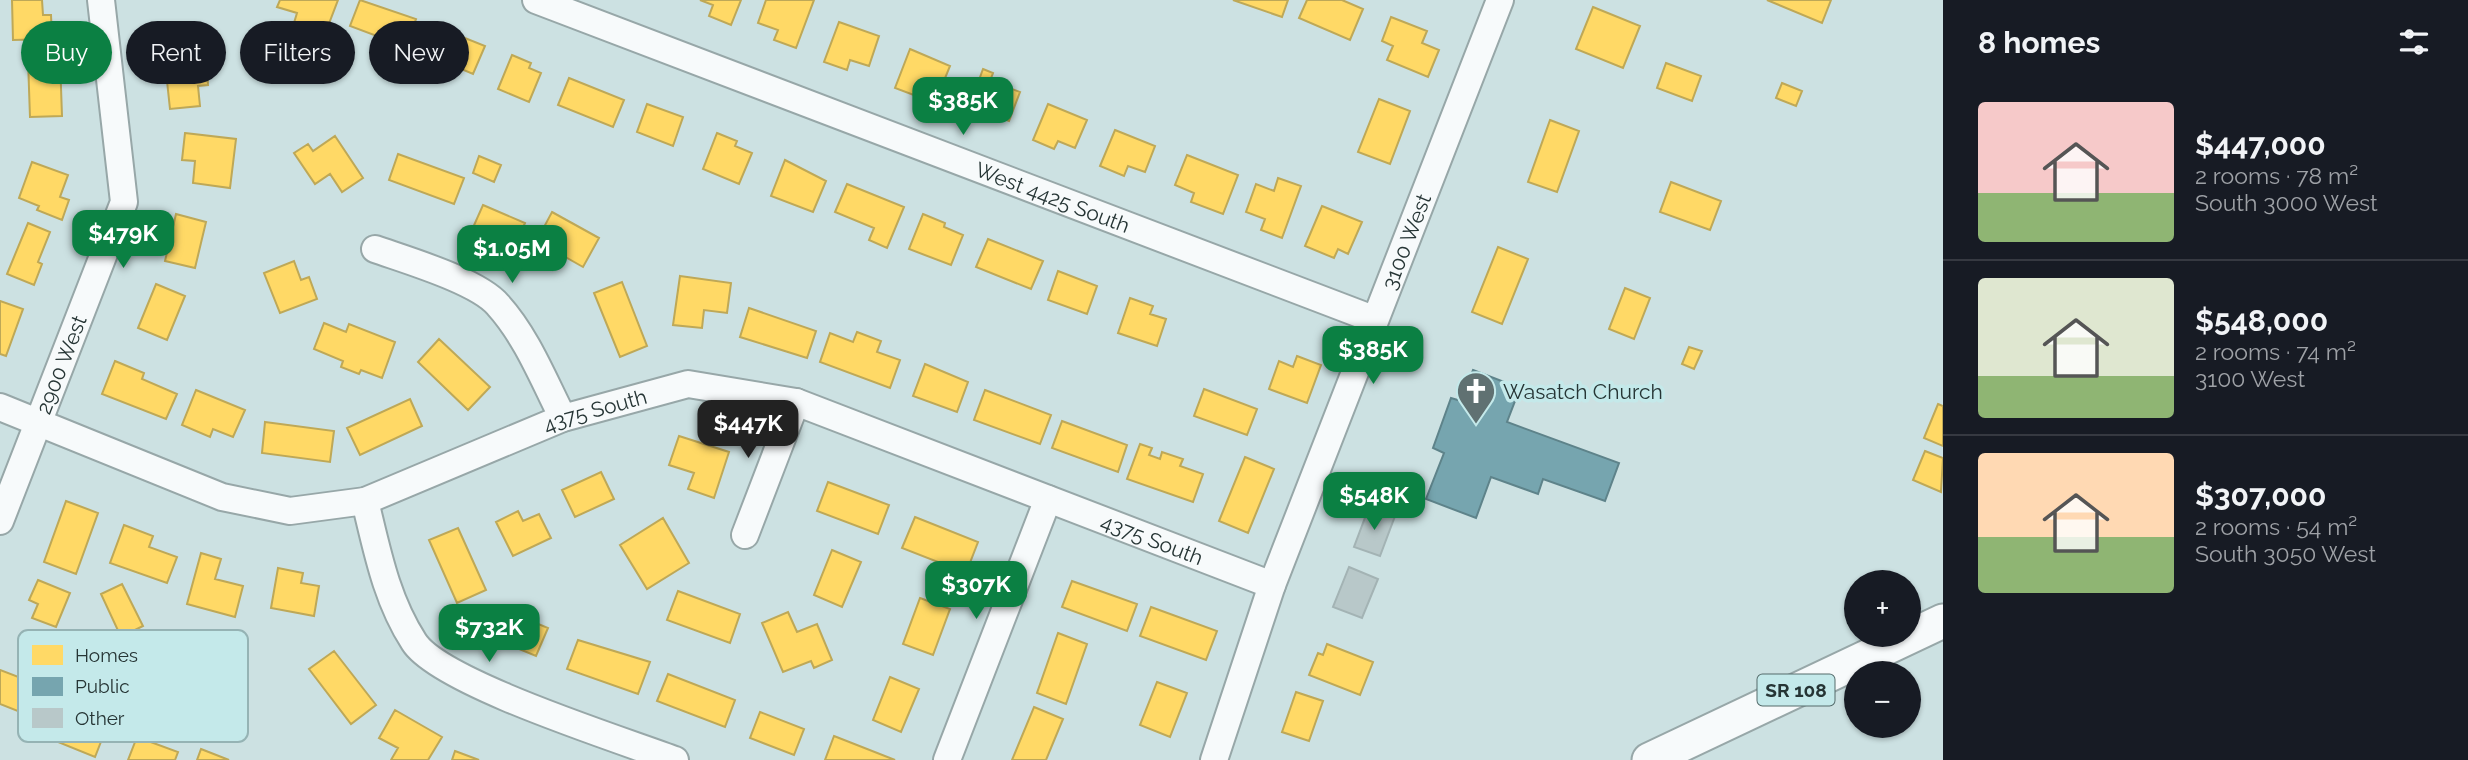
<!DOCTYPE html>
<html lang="en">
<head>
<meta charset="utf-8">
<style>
  :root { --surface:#171b24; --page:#242831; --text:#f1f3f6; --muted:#9ea1a6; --line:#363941; --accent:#0b8043 }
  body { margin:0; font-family:Raleway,sans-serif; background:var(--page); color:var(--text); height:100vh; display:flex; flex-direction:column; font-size:26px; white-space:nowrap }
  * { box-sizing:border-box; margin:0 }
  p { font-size:23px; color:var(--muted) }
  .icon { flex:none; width:38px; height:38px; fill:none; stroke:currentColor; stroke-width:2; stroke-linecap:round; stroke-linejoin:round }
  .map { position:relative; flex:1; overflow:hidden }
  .panel { display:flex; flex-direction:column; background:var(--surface); width:525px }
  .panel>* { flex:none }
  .banner { position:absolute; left:21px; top:21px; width:665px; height:63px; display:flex; gap:14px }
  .fabs { position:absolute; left:1844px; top:570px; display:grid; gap:14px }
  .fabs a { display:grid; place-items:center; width:77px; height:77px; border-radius:50%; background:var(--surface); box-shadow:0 2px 5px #0004; font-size:35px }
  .price { position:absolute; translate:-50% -60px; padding:0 16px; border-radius:14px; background:var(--accent); color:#fff; font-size:23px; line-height:46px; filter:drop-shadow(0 2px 4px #0008) }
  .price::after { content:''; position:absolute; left:50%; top:42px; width:21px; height:16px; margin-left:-10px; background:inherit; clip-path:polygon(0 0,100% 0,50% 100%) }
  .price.on { background:#222; color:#fff }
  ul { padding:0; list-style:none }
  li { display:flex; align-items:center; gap:21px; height:175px; padding:0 35px }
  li+li { border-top:2px solid var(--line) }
  li span { display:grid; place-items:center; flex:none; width:196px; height:140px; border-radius:7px; color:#555 }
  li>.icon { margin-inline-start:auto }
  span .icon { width:84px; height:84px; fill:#fffc; stroke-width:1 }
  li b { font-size:30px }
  h2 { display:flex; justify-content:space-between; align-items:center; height:84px; padding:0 35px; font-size:30px }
  .pill { padding:0 24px; border-radius:32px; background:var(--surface); box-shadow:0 2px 5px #0004; font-size:24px; line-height:63px }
  .pill.on { background:var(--accent); color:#fff }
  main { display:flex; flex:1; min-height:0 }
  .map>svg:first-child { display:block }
</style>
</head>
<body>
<main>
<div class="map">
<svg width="1943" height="760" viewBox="0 0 1943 760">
  <rect width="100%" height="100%" fill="#cce1e2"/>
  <path fill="#ffd966" stroke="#bea857" stroke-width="2" d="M12,0H42L43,15H51L52,39L13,40Z
    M280,0H338L325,34L294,23L297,13L277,7Z
    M360,0L416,19L406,47L350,26Z
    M700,0H741L731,25L709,16L713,5Z
    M766,0H814L796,48L774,40L778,30L758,23Z
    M1233,0H1288L1282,17Z
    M1307,0H1342L1363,9L1350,40L1299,18Z
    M1767,0H1831L1822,23Z
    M1593,7L1640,26L1623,68L1576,49Z
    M1391,17L1427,31L1422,43L1439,50L1428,77L1387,60L1393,46L1382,41Z
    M839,22L879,36L869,66L850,60L847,70L824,62Z
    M430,24L485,46L473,74L419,51Z
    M910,49L950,66L939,93L924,86L919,97L895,88Z
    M192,50L194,67L207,65L208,85L198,86L200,106L170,109L164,53Z
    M512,55L531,63L529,68L541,73L529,102L498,89Z
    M60,59L62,116L30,117L28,60Z
    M1666,63L1701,76L1692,101L1657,88Z
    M983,69L993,73L990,81L1020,92L1009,121L991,114L988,121L967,113Z
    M569,78L624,100L613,127L558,105Z
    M1782,83L1802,91L1796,106L1776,98Z
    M1379,99L1410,111L1390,164L1358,152Z
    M647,104L683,117L673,146L637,132Z
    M1048,104L1087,120L1075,148L1058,141L1054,149L1033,140Z
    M1550,120L1579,131L1557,192L1528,182Z
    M1115,130L1155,146L1145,172L1128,166L1124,176L1100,166Z
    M185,133L236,139L230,188L193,183L195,161L182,160Z
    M717,133L737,141L735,146L752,153L739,184L703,169Z
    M335,136L363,178L342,192L330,174L315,184L294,153L308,144L313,151Z
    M398,154L464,178L454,204L389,180Z
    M1187,155L1238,175L1223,214L1191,202L1194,193L1175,185Z
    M479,156L501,165L494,182L473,173Z
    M785,160L826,181L813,212L771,196Z
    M32,162L68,175L60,197L69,200L62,220L37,210L39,206L19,198Z
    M1278,178L1301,186L1282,238L1261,230L1265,219L1246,212L1256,184L1274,191Z
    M1671,182L1721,201L1710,230L1660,212Z
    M847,184L904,207L887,248L869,240L874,228L835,212Z
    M483,205L525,223L513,250L471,232Z
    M1322,206L1362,222L1348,254L1338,249L1334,258L1305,246Z
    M552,212L599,238L583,267L560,254L552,270L528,257Z
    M176,214L206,222L195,268L165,261Z
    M923,214L945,223L944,227L963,235L951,265L909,249Z
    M28,223L50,232L38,262L42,264L34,285L7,274Z
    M988,239L1043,261L1031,289L976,267Z
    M1498,247L1528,259L1502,324L1472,312Z
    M294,261L301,280L309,277L317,299L280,313L264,273Z
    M1058,271L1097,286L1087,314L1048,300Z
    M680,276L731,283L727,313L704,310L702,328L673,325Z
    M622,282L647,346L620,357L594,293Z
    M156,284L185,296L167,340L138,328Z
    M1625,288L1650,298L1634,339L1609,329Z
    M1130,298L1153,306L1150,314L1166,319L1157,346L1118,333Z
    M0,301L23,309L6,356L0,354Z
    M749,308L816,331L807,358L740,337Z
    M324,323L346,332L349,324L395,342L382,378L361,370L359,374L341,367L343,361L314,349Z
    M857,332L881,341L877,352L900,360L890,388L820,362L830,333L853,342Z
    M439,339L490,387L468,410L418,362Z
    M1689,347L1702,351L1694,369L1682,364Z
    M1297,356L1321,365L1307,403L1269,389L1279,361L1293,367Z
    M115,361L144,373L142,379L177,394L166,419L102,394Z
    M925,364L968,382L957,412L913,396Z
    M1204,389L1257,409L1247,435L1194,416Z
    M196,390L245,410L233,437L213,429L210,437L182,425Z
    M985,390L1051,415L1040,444L974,420Z
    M410,399L422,426L360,455L347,428Z
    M1938,404L1943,406V446L1924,438Z
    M1062,421L1127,445L1118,472L1052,448Z
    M265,422L334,431L330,462L262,453Z
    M679,436L729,452L714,498L688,489L694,473L669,465Z
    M1140,444L1152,448L1149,455L1160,459L1162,452L1183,459L1180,466L1203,474L1193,502L1127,479Z
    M1925,451L1943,458L1941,492L1913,480Z
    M1245,457L1274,469L1248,533L1219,521Z
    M601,472L614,499L575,517L562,490Z
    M828,482L889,505L878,534L817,511Z
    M66,501L98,513L76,574L44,562Z
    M518,511L523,521L539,514L551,538L513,556L496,522Z
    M915,517L978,542L966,573L902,548Z
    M663,518L689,563L647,589L620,545Z
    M124,525L153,536L149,547L177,557L167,583L110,563Z
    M458,528L486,590L457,603L429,540Z
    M832,550L861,562L842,607L814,595Z
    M201,553L221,559L215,579L243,586L235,617L187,604Z
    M278,568L303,573L301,583L319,586L314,616L271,608Z
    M38,580L70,593L56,627L32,618L38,604L29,600Z
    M1072,581L1137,604L1127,631L1062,607Z
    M122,584L143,626L121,637L101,594Z
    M678,591L740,614L730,643L667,620Z
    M920,598L950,609L933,655L903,644Z
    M1151,607L1217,631L1206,660L1140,636Z
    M507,611L548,628L536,656L495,639Z
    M788,612L797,632L817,624L832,660L814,668L811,661L783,672L762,623Z
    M1058,633L1087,644L1066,704L1037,693Z
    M578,640L650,662L638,694L567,669Z
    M1327,644L1373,662L1360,695L1309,675L1318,653L1323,655Z
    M334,651L376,705L351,724L309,669Z
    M0,670L55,691L43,721L0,704Z
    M668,674L735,700L725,727L657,701Z
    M890,677L919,689L901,732L873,720Z
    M1157,682L1187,693L1170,737L1140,725Z
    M1296,692L1323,701L1309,741L1282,732Z
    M74,702L111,716L95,757L58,742Z
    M1034,707L1063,719L1046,760H1012Z
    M395,710L442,737L428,760H391L398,748L379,738Z
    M760,712L804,729L794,755L750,738Z
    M834,736L895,760H825Z
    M137,737L178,752L175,760H128Z
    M201,749L229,760H197Z
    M455,751L479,760H452Z"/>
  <path fill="#76a5af" stroke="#5e838a" stroke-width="2" d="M1473,370L1520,388L1507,422L1619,463L1605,501L1543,479L1538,494L1491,477L1476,518L1426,499L1444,453L1433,448L1451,398L1461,401Z"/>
  <path fill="#b8c8c9" stroke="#a3b3b4" stroke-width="2" d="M1369,507L1395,516L1380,556L1354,547Z
    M1349,567L1378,579L1362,618L1333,607Z"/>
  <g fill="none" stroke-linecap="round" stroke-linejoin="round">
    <g stroke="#97a7a8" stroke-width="30">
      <g id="minor">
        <path id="s1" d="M536,0L1373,319"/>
        <path d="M375,249C406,260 478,281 498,305C527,337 544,381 563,418"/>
        <path id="s2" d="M0,407L222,497L290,511L365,501L563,418L688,384L796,402L1272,585"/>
        <path d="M365,501C377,550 386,599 414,642C440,683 622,740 675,760"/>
        <path id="s3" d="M0,521L124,202L101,0"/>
        <path d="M745,535L796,402"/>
        <path d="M947,760L1048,499"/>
        <path id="s4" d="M1214,760L1272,585L1500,0"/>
      </g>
    </g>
    <g stroke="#97a7a8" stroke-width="37">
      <path id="major" d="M1649,760L1943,621"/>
    </g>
    <use href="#minor" stroke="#f7fafb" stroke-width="26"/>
    <use href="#major" stroke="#f7fafb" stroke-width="33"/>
  </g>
  <defs>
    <g id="church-pin" transform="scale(2.0125)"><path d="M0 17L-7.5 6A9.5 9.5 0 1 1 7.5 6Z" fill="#607172" stroke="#c4e9ea"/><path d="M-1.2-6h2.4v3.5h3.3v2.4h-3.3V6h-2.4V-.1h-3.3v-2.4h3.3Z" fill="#fff"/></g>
  </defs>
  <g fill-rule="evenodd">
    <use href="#church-pin" x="1476" y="391"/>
  </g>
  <g text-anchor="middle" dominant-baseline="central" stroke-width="7" stroke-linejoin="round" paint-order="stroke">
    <rect fill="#c4e9ea" stroke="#556b6b" stroke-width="2" x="1757.5" y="674.5" width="77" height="31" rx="5"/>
    <g font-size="19" font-weight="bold" fill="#263535">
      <text x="1796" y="690">SR 108</text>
    </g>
    <g font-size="21" fill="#263535" stroke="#c4e9ea">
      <text stroke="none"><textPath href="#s1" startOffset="553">West 4425 South</textPath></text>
      <text stroke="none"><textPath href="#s4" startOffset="553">3100 West</textPath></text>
      <text stroke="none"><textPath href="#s3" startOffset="168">2900 West</textPath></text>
      <text stroke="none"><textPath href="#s2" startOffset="632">4375 South</textPath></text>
      <text stroke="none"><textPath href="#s2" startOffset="1220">4375 South</textPath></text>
    </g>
    <g font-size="21" fill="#263535" stroke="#c4e9ea" text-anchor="start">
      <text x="1503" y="391">Wasatch Church</text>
    </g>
  </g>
  <rect x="18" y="630" width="230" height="112" rx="10" fill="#c4e9ea" stroke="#95b3b4" stroke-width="2"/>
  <rect x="32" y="645" width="31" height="20" fill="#ffd966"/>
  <rect x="32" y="677" width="31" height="19" fill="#76a5af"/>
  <rect x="32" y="708" width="31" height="20" fill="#b8c8c9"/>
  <g font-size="19" fill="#263535">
    <text x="75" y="662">Homes</text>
    <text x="75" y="693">Public</text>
    <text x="75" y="725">Other</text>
  </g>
</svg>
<div class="fabs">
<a>+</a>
<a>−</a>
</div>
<b class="price" style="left:963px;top:137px">$385K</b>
<b class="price" style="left:123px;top:270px">$479K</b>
<b class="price" style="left:512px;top:285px">$1.05M</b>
<b class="price" style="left:1373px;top:386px">$385K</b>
<b class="price on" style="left:748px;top:460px">$447K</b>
<b class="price" style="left:1374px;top:532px">$548K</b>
<b class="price" style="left:976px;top:621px">$307K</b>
<b class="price" style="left:489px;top:664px">$732K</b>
<div class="banner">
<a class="pill on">Buy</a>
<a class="pill">Rent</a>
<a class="pill">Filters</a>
<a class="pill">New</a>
</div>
</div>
<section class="panel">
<h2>8 homes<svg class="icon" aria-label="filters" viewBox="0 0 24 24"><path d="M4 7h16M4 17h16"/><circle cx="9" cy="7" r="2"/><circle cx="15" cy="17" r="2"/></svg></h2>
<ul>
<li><span style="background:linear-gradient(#f6c9c9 65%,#8fb573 0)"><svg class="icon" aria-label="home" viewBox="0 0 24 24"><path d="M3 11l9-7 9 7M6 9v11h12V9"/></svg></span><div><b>$447,000</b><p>2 rooms · 78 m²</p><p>South 3000 West</p></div></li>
<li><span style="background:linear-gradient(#dfe7d0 70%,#8fb573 0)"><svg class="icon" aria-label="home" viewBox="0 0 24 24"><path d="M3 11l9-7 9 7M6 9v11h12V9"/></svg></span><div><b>$548,000</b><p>2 rooms · 74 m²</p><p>3100 West</p></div></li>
<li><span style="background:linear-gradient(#ffd9b3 60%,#8fb573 0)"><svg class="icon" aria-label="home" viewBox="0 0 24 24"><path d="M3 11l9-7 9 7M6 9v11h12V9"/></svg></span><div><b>$307,000</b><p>2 rooms · 54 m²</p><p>South 3050 West</p></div></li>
</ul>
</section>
</main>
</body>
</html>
